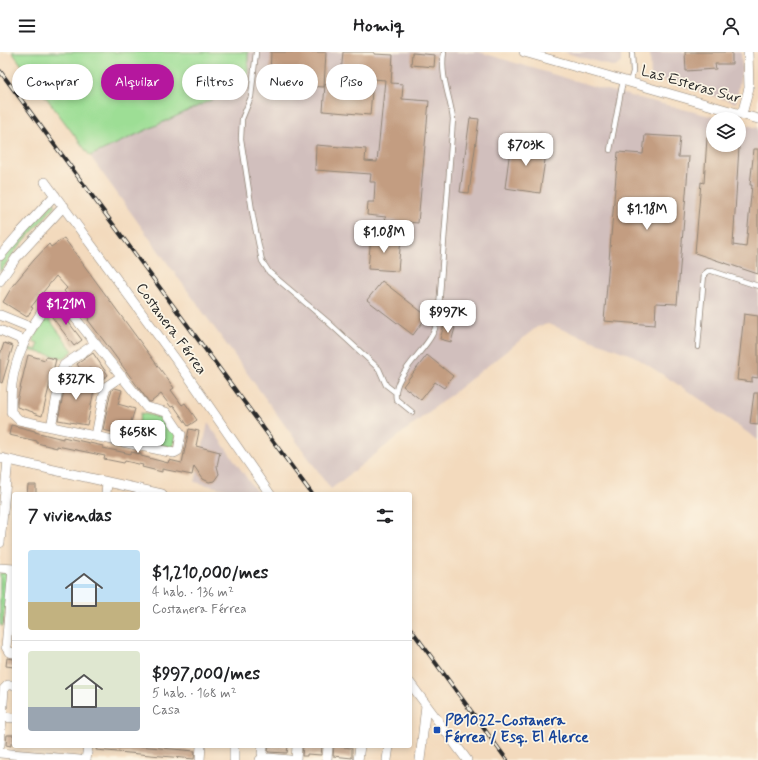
<!DOCTYPE html>
<html lang="es">
<head>
<meta charset="utf-8">
<style>
  :root { --surface:#fff; --page:#f6f6f6; --text:#202124; --muted:#757577; --line:#e0e0e0; --accent:#b5179e }
  body { margin:0; font-family:Mynerve,sans-serif; background:var(--page); color:var(--text); height:100vh; display:flex; flex-direction:column; font-size:15px; white-space:nowrap }
  * { box-sizing:border-box; margin:0 }
  p { font-size:13px; color:var(--muted) }
  .icon { flex:none; width:22px; height:22px; fill:none; stroke:currentColor; stroke-width:2; stroke-linecap:round; stroke-linejoin:round }
  .map { position:relative; flex:1; overflow:hidden }
  .drawer { position:absolute; left:12px; top:440px; width:400px; height:256px; display:flex; flex-direction:column; background:var(--surface); border-radius:4px; box-shadow:0 2px 6px #0003 }
  .drawer>* { flex:none }
  .guide { position:absolute; left:12px; top:12px; width:400px; height:36px; display:flex; gap:8px }
  .controls { position:absolute; left:706px; top:60px; display:grid; gap:8px }
  .controls a { display:grid; place-items:center; width:40px; height:40px; border-radius:50%; background:var(--surface); box-shadow:0 2px 6px #0003; font-size:20px }
  .price { position:absolute; translate:-50% -34px; padding:0 9px; border-radius:8px; background:#fff; color:#222; font-size:13px; line-height:26px; filter:drop-shadow(0 1px 2px #0008) }
  .price::after { content:''; position:absolute; left:50%; top:24px; width:12px; height:9px; margin-left:-6px; background:inherit; clip-path:polygon(0 0,100% 0,50% 100%) }
  .price.current { background:var(--accent); color:#fff }
  ul { padding:0; list-style:none }
  li { display:flex; align-items:center; gap:12px; height:100px; padding:0 16px }
  li+li { border-top:1px solid var(--line) }
  li span { display:grid; place-items:center; flex:none; width:112px; height:80px; border-radius:4px; color:#555 }
  li>.icon { margin-inline-start:auto }
  span .icon { width:48px; height:48px; fill:#fffc; stroke-width:1 }
  li b { font-size:17px }
  h2 { display:flex; justify-content:space-between; align-items:center; height:48px; padding:0 16px; font-size:17px }
  .pill { padding:0 14px; border-radius:18px; background:var(--surface); box-shadow:0 2px 6px #0003; font-size:14px; line-height:36px }
  .pill.current { background:var(--accent); color:#fff }
  header { display:flex; justify-content:space-between; align-items:center; height:52px; padding:0 16px; background:var(--surface); font-size:18px; font-weight:700 }
  .map>svg:first-child { display:block }
</style>
</head>
<body>
<header><svg class="icon" aria-label="menu" viewBox="0 0 24 24"><path d="M4 6h16M4 12h16M4 18h16"/></svg>Homiq<svg class="icon" aria-label="person" viewBox="0 0 24 24"><circle cx="12" cy="8" r="4"/><path d="M4 21q1-7 8-7t8 7"/></svg></header>
<div class="map">
<svg width="758" height="708" viewBox="0 0 758 708">
  <rect width="100%" height="100%" fill="#fcf5e5"/>
  <filter id="ink" filterUnits="userSpaceOnUse"><feTurbulence type="fractalNoise" baseFrequency=".025" numOctaves="2"/><feDisplacementMap in="SourceGraphic" scale="8" xChannelSelector="R" yChannelSelector="G"/><feConvolveMatrix kernelMatrix="1 2 1 2 8 2 1 2 1" color-interpolation-filters="sRGB"/></filter>
  <filter id="wash" filterUnits="userSpaceOnUse"><feTurbulence type="fractalNoise" baseFrequency=".012" numOctaves="4" result="noise"/><feDisplacementMap in="SourceGraphic" scale="16" xChannelSelector="R" yChannelSelector="G"/><feGaussianBlur stdDeviation="0.9" result="paint"/><feColorMatrix in="noise" values="0 0 0 0 0 0 0 0 0 0 0 0 0 0 0 0 0 1.4 0 .05"/><feComposite in="paint" operator="in"/></filter>
  <g filter="url(#wash)">
    <rect width="100%" height="100%" fill="#f3dabd"/>
    <path fill="#d1bfbd" d="M248,0H479L599,36L722,67H713V93H739V71L758,76V388L697,345L634,304L548,272L537,275L331,437L90,104L248,31Z
      M564,0H621V11L615,15Z
      M650,0H741L742,16L736,51L651,25Z
      M208,371L258,442H244L195,430Z"/>
    <path fill="#9dde95" stroke="#648460" d="M12,0H248V31L90,104Z
      M54,150L55,154L15,199L0,220V210L17,189Z
      M46,263L73,299L64,306L28,298L30,296L37,298L38,291L33,289Z
      M141,361L163,366L176,382L174,391L172,395L135,387Z
      M0,521H8L3,574L0,573Z"/>
    <g id="blocks">
      <path fill="#c39d81" d="M271,0H326L324,35L286,33V24L270,23Z
        M343,0H374V2L393,3L391,31L403,32L402,47L429,49L418,171L385,168L386,165L367,163L368,150H374L375,130H370L371,122L315,118L316,93L366,97L365,109L377,110L385,28L373,27L370,63L323,59L325,32L340,33Z
        M685,0H732V12H715L716,17L686,19Z
        M412,1L435,3L434,15L411,13Z
        M470,66L479,67L469,141L460,140Z
        M645,83L680,85L678,105H689L677,252L656,251L655,273L604,269L618,100L643,102Z
        M707,86L713,87V93H733L739,95L733,193L746,195L752,133H750L754,97H758V222L695,201L701,130L704,131Z
        M511,90L547,95L540,141L505,136Z
        M371,184L401,186L398,219L368,217Z
        M64,186L174,336L171,338L182,353L185,351L197,368L188,374L174,354L171,355L161,342L151,350H149L107,293L88,268L89,267L72,246L71,247L64,239L67,236L56,224L31,255L33,256L27,265L3,250L13,233L34,208L49,192L51,195Z
        M382,229L427,264L413,283L367,248Z
        M57,255L82,288L74,294L49,261Z
        M744,262L758,264V326L752,325V330L737,328Z
        M444,273L455,276L451,290L440,287Z
        M4,291L13,294L2,331L0,330V303Z
        M93,301L108,323L100,329L90,316L83,321L77,312Z
        M28,303L45,308L46,305L56,307L42,364L33,361V360L17,355V349Z
        M427,303L453,324L444,336L435,330L421,348L403,334Z
        M68,319L81,322L73,328L95,333L87,373L58,368Z
        M115,336L122,338L118,352L135,357L130,373H132L129,384L103,378L110,343L112,338Z
        M754,341H758V373L750,372Z
        M11,373L35,379V380L63,387V385L103,394V396L131,402V400L141,402V404L168,411L169,408L182,411L189,377L199,379L196,394L220,400L217,414L219,422L214,429L209,430L203,427L194,414L192,423L162,417V420L142,415L143,413L125,409L124,411L104,407L105,404L91,401L57,394V396L37,391V389L9,383Z
        M28,433H36V442H27Z
        M7,606L14,607V615L6,614Z
        M7,683H14V691H11V694L6,693Z
        M97,694H138L195,699L194,707L96,698Z
        M269,694H288L287,701L268,700Z
        M303,694H322L321,703L307,702V704H302Z
        M334,694L352,696V706L333,704Z"/>
    </g>
  </g>
  <g filter="url(#ink)">
    <use href="#blocks" fill-opacity="0" stroke="#8f8274" stroke-width="1"/>
    <g fill="none" stroke-linecap="round" stroke-linejoin="round">
      <g stroke="#8f8274" stroke-width="6">
        <path id="lane" d="M256,0L251,45L242,67L241,87L253,165L262,209L269,220L328,270L379,317L386,333L395,340
          M630,30L633,20L632,0
          M610,98L623,28
          M698,295L704,222L708,219H712L758,234
          M412,360L396,347C392,325 422,302 432,283C437,275 438,265 439,256L453,67C450,44 440,24 444,0"/>
      </g>
      <g stroke="#8f8274" stroke-width="10">
        <path id="street" d="M524,0L758,67
          M742,62L749,36L748,0
          M45,130L188,324L270,442
          M0,204L18,183L55,143
          M0,229L16,206L64,154
          M51,247H60L146,355L166,360L181,382L178,399L174,401L19,368L11,360C11,351 11,341 12,332C16,301 32,272 51,247Z
          M0,263L32,276
          M0,278L25,289
          M51,375L62,318L64,313L96,291
          M96,384L104,341L107,334L122,324
          M0,406L162,442
          M106,442L107,430
          M0,491L8,408
          M0,516L14,517
          M13,517L6,595L9,600L14,601
          M410,631L467,708
          M2,665L14,666
          M0,693L4,637L8,633H14
          M263,694L262,701L264,708
          M0,701L80,708
          M86,708L88,694
          M200,708L201,694
          M234,708V694
          M260,708L269,706L290,708
          M296,708L297,694
          M327,708L328,694
          M358,708L360,694
          M387,708L389,694
          M420,708L426,653"/>
      </g>
      <use href="#lane" stroke="#fff" stroke-width="4.5"/>
      <use href="#street" stroke="#fff" stroke-width="9"/>
      <g stroke="#2b2b2b" stroke-width="4">
        <path id="rail" d="M0,19L312,442
          M410,576L507,708"/>
      </g>
      <use href="#rail" stroke="#fcf5e5" stroke-width="2.5" stroke-dasharray="8" stroke-linecap="butt"/>
    </g>
  </g>
  <rect fill="#1a4fb4" stroke="#fcf5e5" stroke-width="1.5" x="433" y="674" width="8" height="8" rx="2"/>
  <g text-anchor="middle" dominant-baseline="central" stroke-width="3.5" stroke-linejoin="round" paint-order="stroke">
    <g font-size="15" fill="#2b2b2b" stroke="#fcf5e5">
      <text transform="translate(691 33) rotate(16)">Las Esteras Sur</text>
      <text transform="translate(171 277) rotate(54)">Costanera Férrea</text>
    </g>
    <g font-size="15" font-weight="bold" fill="#164399" stroke="#fcf5e5" text-anchor="start">
      <text x="445" y="669">PB1022-Costanera<tspan x="445" dy="17">Férrea / Esq. El Alerce</tspan></text>
    </g>
  </g>
</svg>
<div class="controls">
<a><svg class="icon" aria-label="layers" viewBox="0 0 24 24"><path d="M12 4l9 5-9 5-9-5zM3 14l9 5 9-5"/></svg></a>
</div>
<b class="price" style="left:526px;top:115px">$703K</b>
<b class="price" style="left:647px;top:179px">$1.18M</b>
<b class="price" style="left:384px;top:202px">$1.08M</b>
<b class="price current" style="left:66px;top:274px">$1.21M</b>
<b class="price" style="left:448px;top:282px">$997K</b>
<b class="price" style="left:76px;top:349px">$327K</b>
<b class="price" style="left:138px;top:402px">$658K</b>
<div class="guide">
<a class="pill">Comprar</a>
<a class="pill current">Alquilar</a>
<a class="pill">Filtros</a>
<a class="pill">Nuevo</a>
<a class="pill">Piso</a>
</div>
<section class="drawer">
<h2>7 viviendas<svg class="icon" aria-label="filters" viewBox="0 0 24 24"><path d="M4 7h16M4 17h16"/><circle cx="9" cy="7" r="2"/><circle cx="15" cy="17" r="2"/></svg></h2>
<ul>
<li><span style="background:linear-gradient(#bfe0f5 65%,#c2b280 0)"><svg class="icon" aria-label="home" viewBox="0 0 24 24"><path d="M3 11l9-7 9 7M6 9v11h12V9"/></svg></span><div><b>$1,210,000/mes</b><p>4 hab. · 136 m²</p><p>Costanera Férrea</p></div></li>
<li><span style="background:linear-gradient(#dfe7d0 70%,#9aa5b1 0)"><svg class="icon" aria-label="home" viewBox="0 0 24 24"><path d="M3 11l9-7 9 7M6 9v11h12V9"/></svg></span><div><b>$997,000/mes</b><p>5 hab. · 168 m²</p><p>Casa</p></div></li>
</ul>
</section>
</div>
</body>
</html>
